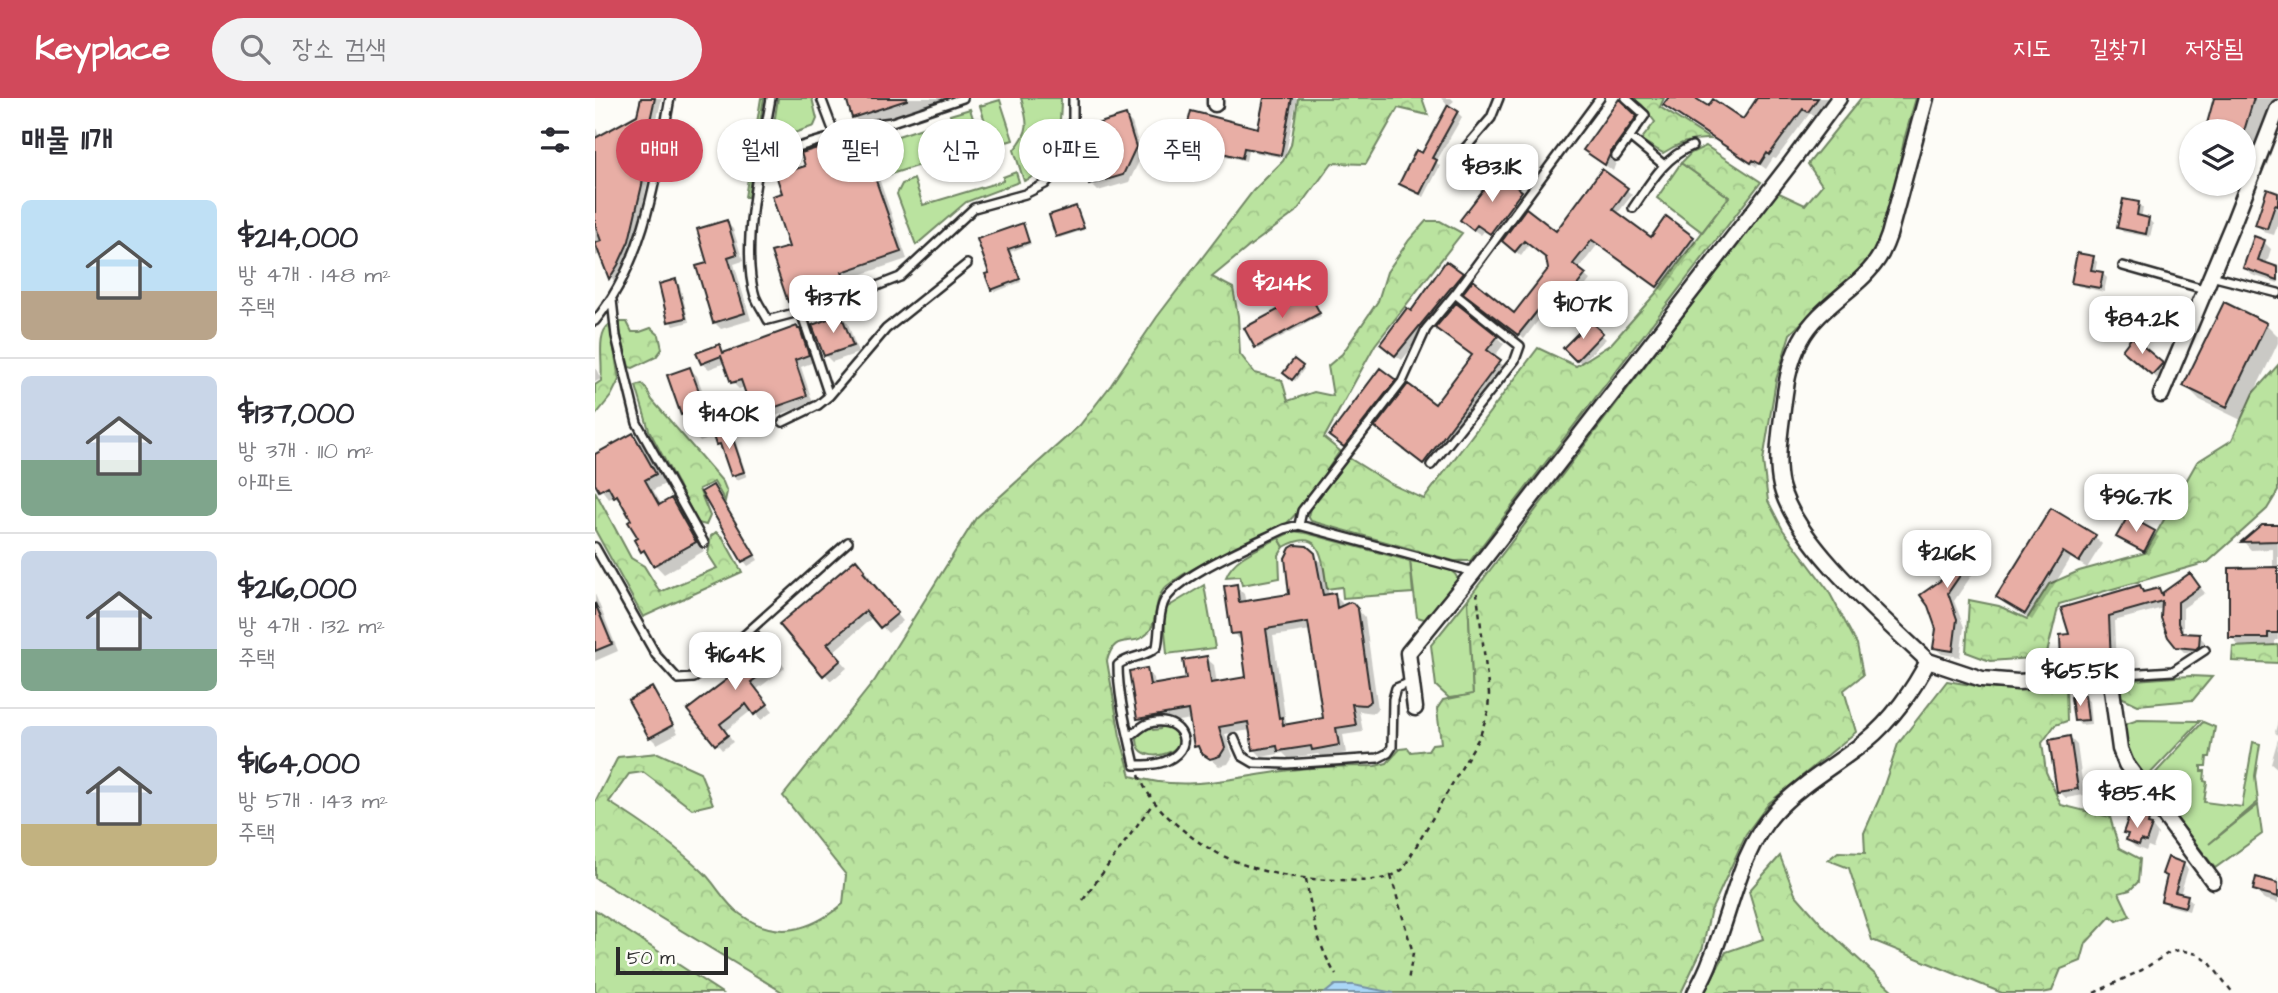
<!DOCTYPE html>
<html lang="ko">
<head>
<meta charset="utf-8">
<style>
  :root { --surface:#fff; --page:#f2f2f3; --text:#2b2b33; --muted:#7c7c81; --line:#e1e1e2; --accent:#d1495b }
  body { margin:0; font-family:"Architects Daughter","Poor Story",sans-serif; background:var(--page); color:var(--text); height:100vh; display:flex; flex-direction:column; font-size:26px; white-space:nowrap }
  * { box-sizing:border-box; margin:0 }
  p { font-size:23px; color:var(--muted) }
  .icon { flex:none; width:38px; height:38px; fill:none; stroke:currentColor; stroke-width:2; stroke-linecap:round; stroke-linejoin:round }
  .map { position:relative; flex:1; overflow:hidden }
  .panel { display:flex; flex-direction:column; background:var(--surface); width:595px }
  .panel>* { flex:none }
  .top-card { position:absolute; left:21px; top:21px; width:665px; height:63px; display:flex; gap:14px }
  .buttons { position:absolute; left:1584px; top:21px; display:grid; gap:14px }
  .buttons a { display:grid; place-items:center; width:77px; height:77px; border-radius:50%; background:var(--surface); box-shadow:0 2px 5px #0004; font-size:35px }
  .scale { position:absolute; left:21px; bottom:18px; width:112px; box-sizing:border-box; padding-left:7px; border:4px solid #2b2b2b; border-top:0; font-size:19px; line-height:24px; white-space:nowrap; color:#2b2b2b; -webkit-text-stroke:5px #fdfcf7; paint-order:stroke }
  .price { position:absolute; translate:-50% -60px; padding:0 16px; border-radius:14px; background:#fff; color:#222; font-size:23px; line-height:46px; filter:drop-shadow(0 2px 4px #0008) }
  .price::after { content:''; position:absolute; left:50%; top:42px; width:21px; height:16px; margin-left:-10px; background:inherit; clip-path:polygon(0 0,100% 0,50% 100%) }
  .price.selected { background:var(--accent); color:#fff }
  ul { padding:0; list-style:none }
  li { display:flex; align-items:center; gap:21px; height:175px; padding:0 21px }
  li+li { border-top:2px solid var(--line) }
  li span { display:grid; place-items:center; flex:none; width:196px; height:140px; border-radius:10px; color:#555 }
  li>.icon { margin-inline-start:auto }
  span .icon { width:84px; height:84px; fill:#fffc; stroke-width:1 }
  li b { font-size:30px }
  h2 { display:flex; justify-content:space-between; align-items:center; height:84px; padding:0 21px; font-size:30px }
  .pill { padding:0 24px; border-radius:32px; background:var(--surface); box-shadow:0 2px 5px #0004; font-size:24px; line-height:63px }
  .pill.selected { background:var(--accent); color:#fff }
  header { display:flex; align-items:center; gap:42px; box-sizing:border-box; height:98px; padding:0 35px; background:var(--accent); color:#fff }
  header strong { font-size:33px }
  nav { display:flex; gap:38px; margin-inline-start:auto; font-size:24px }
  .search { width:490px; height:63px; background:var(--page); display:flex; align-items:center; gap:18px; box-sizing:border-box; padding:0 24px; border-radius:38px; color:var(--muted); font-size:26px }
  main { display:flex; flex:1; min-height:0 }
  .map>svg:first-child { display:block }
</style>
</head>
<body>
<header>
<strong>Keyplace</strong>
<div class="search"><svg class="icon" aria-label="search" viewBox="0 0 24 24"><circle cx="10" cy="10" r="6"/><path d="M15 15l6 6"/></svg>장소 검색</div>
<nav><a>지도</a><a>길찾기</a><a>저장됨</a></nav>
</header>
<main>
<section class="panel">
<h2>매물 11개<svg class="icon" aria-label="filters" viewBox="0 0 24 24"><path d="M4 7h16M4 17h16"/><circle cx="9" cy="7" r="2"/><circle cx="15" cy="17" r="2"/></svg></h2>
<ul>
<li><span style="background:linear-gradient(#bfe0f5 65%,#b9a48a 0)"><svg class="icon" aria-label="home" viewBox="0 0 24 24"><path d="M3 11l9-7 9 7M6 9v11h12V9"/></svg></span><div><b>$214,000</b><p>방 4개 · 148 m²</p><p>주택</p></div></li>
<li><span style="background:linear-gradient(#c9d6e8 60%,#7fa58c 0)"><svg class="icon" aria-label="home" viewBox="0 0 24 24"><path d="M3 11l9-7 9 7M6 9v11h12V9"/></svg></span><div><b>$137,000</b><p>방 3개 · 110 m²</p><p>아파트</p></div></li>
<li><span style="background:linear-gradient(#c9d6e8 70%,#7fa58c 0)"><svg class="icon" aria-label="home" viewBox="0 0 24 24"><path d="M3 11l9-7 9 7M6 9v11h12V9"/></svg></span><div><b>$216,000</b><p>방 4개 · 132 m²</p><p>주택</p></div></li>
<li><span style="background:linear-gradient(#c9d6e8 70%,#c2b280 0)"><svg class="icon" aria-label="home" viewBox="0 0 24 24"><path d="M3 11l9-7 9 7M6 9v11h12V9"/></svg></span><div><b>$164,000</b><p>방 5개 · 143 m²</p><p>주택</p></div></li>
</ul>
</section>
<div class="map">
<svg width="1683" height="895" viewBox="0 0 1683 895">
  <defs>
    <pattern id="forest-crowns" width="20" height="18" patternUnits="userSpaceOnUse" patternTransform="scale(1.75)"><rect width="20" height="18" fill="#bae39f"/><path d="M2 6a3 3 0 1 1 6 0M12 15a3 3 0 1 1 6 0" fill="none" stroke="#a0c389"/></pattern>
  </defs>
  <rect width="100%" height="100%" fill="#fdfcf7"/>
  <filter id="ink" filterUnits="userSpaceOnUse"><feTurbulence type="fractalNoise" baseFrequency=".0143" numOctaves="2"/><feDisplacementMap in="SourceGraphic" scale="14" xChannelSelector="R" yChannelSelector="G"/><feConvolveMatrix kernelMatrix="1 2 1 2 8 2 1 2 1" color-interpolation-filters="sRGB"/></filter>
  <g filter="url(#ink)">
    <path fill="#bae39f" stroke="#728765" stroke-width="2" d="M166,0H169L153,99H150Z
      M183,0H217L222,21L219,28L188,39L181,37L178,32Z
      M426,0H466C466,30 461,71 429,83L419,52C436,32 433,24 426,0Z
      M405,2L418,42L398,48L385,8Z
      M375,11L388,51L368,57L355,17Z
      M342,25L353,58L293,77L282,45Z
      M1086,65L1134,99L1107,134L1062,100Z
      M421,74L424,84L371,104L321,147L302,96L307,86L319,81L328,107L408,83V79Z
      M684,440L689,449L684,457L685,480L647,487L645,478L631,479C639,458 666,450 684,440Z
      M815,463C830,466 864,467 863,485L833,522L822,519Z
      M609,487L620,550L572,556L569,521L571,510Z
      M873,501L878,597L854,600L841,588L836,547Z
      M1543,622L1603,623H1605L1551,680L1530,649L1528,627Z
      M1608,624L1620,629L1615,659H1612L1611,668H1606V673H1610L1609,683L1612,684L1609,704L1647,709L1658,644L1665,646L1660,678L1663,704L1614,746L1663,707L1667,736L1620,770L1553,683Z
      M567,626L583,635L584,646C572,663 536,662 543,636L554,628L558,632L565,631Z"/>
    <path fill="url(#forest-crowns)" stroke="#728765" stroke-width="2" d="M703,0H827L833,17L803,10L771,66L737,65L701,114L656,147L617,179L638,190L643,218L645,256L660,275L687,282L693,303L719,294L738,298L733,268L747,256L783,203L792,174L814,142L831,123H845L867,135L780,247L729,340L745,353C728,377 712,406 691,426C683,432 671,436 662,441C633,455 598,467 572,488C557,501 564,525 552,536C536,551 520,532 512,563L525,638L536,678C594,696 646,677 704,671C729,668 755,668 780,668L792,665L805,651L813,650L816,654L833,652L837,646L846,645L842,611L848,602L878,596L873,501L1182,94L1210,107L1227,87L1213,66L1266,0H1321L1309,42L1294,118L1280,154L1259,179L1233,199L1195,236L1181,282L1168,363L1173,403L1188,432L1233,492L1262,546L1268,577L1249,592L1261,634L1174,705L1151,736L1115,815L1108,849L1086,895H189L0,780V704L23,659L63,655L105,674L118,706L97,711L48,674L34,676L14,704C46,724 78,746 106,772C120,784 129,805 145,816C181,843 215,833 248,806L251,777L188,698L280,582L381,420L485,327L516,287L562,219L658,93L688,63L696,47Z
      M1038,0H1069L1065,9L1115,41C1097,40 1083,45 1068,55L1046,42L1060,24L1047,7Z
      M1111,48L1166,84L875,463H859L716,423L713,418L715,411L754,360L796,386L829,401L943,250L981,268L1016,246L1061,195L1134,99L1086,65L1096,55Z
      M25,224H32L37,234H45L56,230L64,237L67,251L61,259L38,270L34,269L25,233Z
      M15,226L24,282L16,298L0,318V287L6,283C9,266 0,236 15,226Z
      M1683,267V393L1672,411L1613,464L1464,506L1451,559L1395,563L1371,554L1374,502L1404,508L1432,521L1454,486L1484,473L1550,455L1602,364L1637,342L1658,295Z
      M47,286L51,290L57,302L128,384L132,394L130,403L119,384L104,391L115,418L111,427L103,425L54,332L41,288Z
      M0,393L36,460L49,468L65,494L122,470L113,456L116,438L121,434L128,440L147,474L48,519L0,432Z
      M698,433L711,435L815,463L818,495L748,500L747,489L732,491C727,463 728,427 689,449L684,440Z
      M1683,547V565L1637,563L1638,549Z
      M1595,578L1617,579L1598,602L1543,607L1526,599V583Z
      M1352,583L1400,591L1471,587L1472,623L1460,627L1447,645L1451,674L1466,707L1515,719L1524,750L1545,761L1543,784L1535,792L1524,795L1535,818L1522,823L1516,818L1491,845L1486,863L1466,871L1457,893L1447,895H1407L1277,842L1254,770L1233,762L1243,754L1270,755L1269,735L1285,699L1303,646Z
      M1185,758L1200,796L1230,830L1300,895H1109L1131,854L1168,841L1154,793Z
      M0,812L127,895H2L0,892Z"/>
    <path fill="#aad6f6" stroke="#7792a5" stroke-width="2" d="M740,887H758L799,895H730Z"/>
    <path fill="#0003" fill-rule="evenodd" d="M48,0H67L58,37L61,41L40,146L33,148L36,151L19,184L10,164L30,149L0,158V26L4,39L44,18Z
      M253,0H357L268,29L259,19Z
      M671,0H702L690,60L653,53L651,63L594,49L590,44L664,32Z
      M846,0H856L859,3L853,8Z
      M1075,0H1097L1113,11L1148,23L1164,0H1233L1220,19L1215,15L1181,61L1178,60L1171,71L1164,66L1162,69L1076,13L1070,7Z
      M1621,0H1683V31L1672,68L1648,61V33H1612Z
      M1025,3L1048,26L1022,62L1018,73L998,58Z
      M862,14L867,19L841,64L845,68L829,99L811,90L806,86Z
      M530,19L537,25L547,57L534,84L503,93L496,86L485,50L502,45Z
      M265,39L272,46L312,161L253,181L257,192L202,210L194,203L196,150L189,96L213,69Z
      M902,76L933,101L904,142L890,132L886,137L874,129Z
      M1032,92L1037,97L1022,116L1056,141L1071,121L1103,145L1068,193L1003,146L983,172L995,182L978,204L965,194L929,241L876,200L919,217L955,172L953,161L934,147L926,158L909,143L962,135Z
      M1673,93L1683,97V126L1679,137L1669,134L1662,127Z
      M1543,106L1548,110L1546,120L1553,121L1558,126L1555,139L1528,134L1524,130Z
      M481,110L489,132L464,140L463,138Z
      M131,124L138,131L148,163L139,166L156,222L126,231L119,224L114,166Z
      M427,127L436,146L415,154L426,184L400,194L397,191L396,176Z
      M1669,144L1676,151L1671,167L1683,171V185L1657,177L1650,170Z
      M1498,160L1502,164L1500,174L1508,176L1512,180L1509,194L1483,188L1478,184Z
      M867,176L873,182L807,262L793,252L816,215Z
      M81,183L85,188L94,224L79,228L75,223Z
      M716,199L726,218L663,251L661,249Z
      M246,218L253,225L263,255L237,264L230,257Z
      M995,225L1011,241L986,265L971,250Z
      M1671,226L1683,238V245L1646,322L1605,302L1591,288Z
      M205,233L211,239L219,264L206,269L218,305L166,323L159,316L150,289L144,291L137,284L130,265L114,271L107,265L124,248L132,255Z
      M849,237L902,239L909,246L899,259L912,271L836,371L782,329L840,308L878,258Z
      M1533,256L1567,266L1571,270L1562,280Z
      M699,263L709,271L700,283L690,275Z
      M0,269L6,281L0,284Z
      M95,271L102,278L123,335L134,331L138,336L152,378L142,382L137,377L120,339L105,344L99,337L92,321L87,316Z
      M800,283L804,287L754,352L740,342Z
      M38,337L47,346L70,386L58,392L67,407L76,402L86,412L109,453L69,476L47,453L39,423L31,409L20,398L14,401L0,383V358Z
      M109,394H122L163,462L153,468L149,463Z
      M1457,412L1500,439L1507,446L1492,470L1476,460L1437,522L1410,506L1404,499Z
      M1534,421L1564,439L1553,457L1524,439Z
      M1668,428H1683V542H1680V548H1644L1636,539L1678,471V451L1656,452L1649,444Z
      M1363,448L1383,451L1390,458L1359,503L1369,529L1365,559L1347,556L1340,550L1353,480L1338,467Z
      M716,452L730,470L734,498L739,497L747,505L748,509L758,506L770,520L783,611L779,615L764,613L768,634L748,637L751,655L726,659L723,656L693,660L688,655L667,659L659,651L656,632L630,636L638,658L633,666L624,668L601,648L596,621L551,628L543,620L551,572L559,580L560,588L593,582L611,560L619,567L622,586L653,580L647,543L638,535L641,488L649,496L651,505L696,497ZM716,532L730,622L693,628L691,625L678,538Z
      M268,471L276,480L273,482L308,523L293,535L278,519L238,554L252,570L236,583L186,527Z
      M1595,477L1610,495L1588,510V533L1590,537L1604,538L1610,544V555L1589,554L1582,547L1568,510L1519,523L1521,569L1474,571L1468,565L1476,538L1545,489L1551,495L1564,491L1568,496Z
      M0,496L23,553L0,563Z
      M164,536L190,570L161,592L178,613L166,622L157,612L130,633L138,644L127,652L95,612L163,559Z
      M56,591L63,598L83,635L62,646L55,639L35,603Z
      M1489,599L1494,603L1496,626L1485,627L1481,622Z
      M1683,623V638L1680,634Z
      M1475,640L1482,647L1489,697L1471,700L1464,693Z
      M1683,641V671L1676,665Z
      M1509,689L1514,693L1513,717H1503L1499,712Z
      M1553,723L1563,736L1558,750L1553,748L1551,753L1540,749L1533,742L1534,738L1530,734Z
      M1588,766L1593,771L1585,797L1592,799L1597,803L1594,813L1572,807L1568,803L1573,780L1569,776Z
      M1683,778V805L1669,801L1660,792L1681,787Z"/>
    <path fill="#e8aea5" stroke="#2b2b2b" stroke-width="2" fill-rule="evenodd" d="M46,0H60L52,36L56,34L47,87L34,143L23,167L14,181L0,145L6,143L0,126V40L42,17Z
      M251,0H312V2L257,20Z
      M669,0H697L686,57L649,50L647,60L588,45L596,13L663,30Z
      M1073,0H1100L1113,8L1118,1L1148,21L1162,0H1223L1213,14L1208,11L1174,57L1172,55L1165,66L1158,62L1156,65L1068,7Z
      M1619,0H1659L1649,33H1610Z
      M1024,1L1042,18L1016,54L1010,67L988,52Z
      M853,7L863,13L837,60L842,62L825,96L804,86L821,52L827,55Z
      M531,17L541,49L528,77L494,87L483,49L500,44L495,28Z
      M265,37L306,154L247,174L251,185L193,204L176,154L194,149L177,98L187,95L181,77L210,68L206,55Z
      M1007,71L1033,90L1018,111L1056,139L1071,118L1099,139L1062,189L997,142L978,166L991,176L972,200L960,191L923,237L868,195L878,182L919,215L953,171L951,160L929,143L920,154L907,143L931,110L961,133Z
      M902,74L927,93L895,136L882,127L878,132L865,122Z
      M1672,91L1683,95V108L1680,107L1672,131L1660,127Z
      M1528,101L1544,104L1542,117L1554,120L1551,136L1522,130Z
      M481,108L489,130L461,139L454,117Z
      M132,122L142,156L133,159L150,215L118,225L101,168L112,165L102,131Z
      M428,125L434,144L413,151L425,181L396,192L390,176L394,175L382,141Z
      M1659,138L1670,142L1663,162L1683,169V182L1648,170Z
      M1482,155L1499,158L1496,172L1508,174L1505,190L1476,185Z
      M851,163L868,175L800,258L785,246L812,210L816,213Z
      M81,181L91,220L73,224L64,186Z
      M714,195L725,215L660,250L649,230Z
      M1629,204L1672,225L1632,309L1588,288Z
      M861,205L903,238L892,252L906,262L828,366L780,329L813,286L840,306L877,257L840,230Z
      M246,216L258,248L229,258L217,227Z
      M995,223L1008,235L981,263L968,250Z
      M202,228L203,231H205L214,257L200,262L212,298L158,317L146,282L136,285L126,258L106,266L101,255L125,246L128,255Z
      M1537,239L1568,265L1557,277L1527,252Z
      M699,261L708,268L697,282L688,275Z
      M95,269L118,331L97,338L89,316L86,317L72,277Z
      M785,270L801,282L749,349L734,338Z
      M134,329L149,374L136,378L125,346L121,347L117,335Z
      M38,335L61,376L50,382L64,407L76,400L101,444L58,468L49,452L46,454L39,442L43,440L33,424L36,422L22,397L19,399L13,388L4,393L0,386V356Z
      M118,387L160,457L147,464L106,394Z
      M1456,410L1501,437L1484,464L1468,454L1430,516L1401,499Z
      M1533,418L1560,433L1549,454L1521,439Z
      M1667,426H1683V443L1646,444Z
      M1367,439L1384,450L1353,495L1362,521L1358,553L1338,550L1341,531L1333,508L1325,497L1352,478L1336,467L1354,440L1362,445Z
      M700,447L712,448L720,455L728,497L740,495L742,510L755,504L758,505L763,511L776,603L770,607L757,606L761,627L741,630L744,647L717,652L716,648L683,653L682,648L658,652L653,624L624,629L630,650L625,658L615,661L606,655L603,648L599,649L593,612L542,621L534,573L552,570L555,587L591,581L588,562L612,558L616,585L651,579L645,535L636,536L629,488L642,486L644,504L694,496L690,460L695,450ZM713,524L728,620L688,627L687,619L684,620L671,531Z
      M261,461L270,472L268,474L303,515L285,530L271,513L232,546L246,562L228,578L184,526Z
      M1683,469V535H1673V540H1634V470Z
      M1595,475L1605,489L1583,504V525L1587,535L1605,536L1604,548L1601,551L1581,549L1573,539L1566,520L1567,503L1514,518L1516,564L1466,566L1465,537L1474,536L1466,510L1545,487L1548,494L1564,490L1567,498V495Z
      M0,505L17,546L0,553Z
      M164,534L185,563L156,584L173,606L159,617L151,606L125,626L133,637L120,647L92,612L161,559L150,544Z
      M57,589L78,627L54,640L33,602Z
      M1490,597L1493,622L1479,623L1476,599Z
      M1475,638L1483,691L1462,694L1454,642Z
      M1498,687H1510L1509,714L1497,713Z
      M1539,717L1554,722L1553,726L1557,727L1551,744L1546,742L1544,747L1531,742L1533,736L1528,735L1533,721L1537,722Z
      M1573,759L1589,765L1580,794L1593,797L1590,809L1566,803L1572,778L1567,776Z
      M1661,779L1683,785V799L1658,792Z"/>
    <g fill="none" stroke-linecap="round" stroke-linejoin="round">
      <g stroke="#2b2b2b" stroke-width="12">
        <path id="lane" d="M176,0C167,52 144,149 160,198C163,206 169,214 173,222L241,204L305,179L379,110L430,96L450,86L465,69L478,31V0
          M226,0L240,37
          M1035,39L1069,67
          M1021,58L1050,17L1031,0
          M166,60L281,26L297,24L368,0
          M861,61L896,20L904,0
          M1038,110C1054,87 1069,59 1097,48
          M1528,168L1609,191
          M1616,178L1683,195
          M17,202L21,238L42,325L109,445
          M0,223C51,161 61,77 75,0
          M234,298L291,231L372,166
          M188,324L223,307L234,298L206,214
          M836,367L920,262L925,248L860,196L1005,0
          M704,427L707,413L807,284L831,231L860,196
          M0,449L61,557L83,581L99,580L114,569L253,444
          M1515,577L1578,573L1610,552
          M534,639C540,635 545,629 552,626C581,615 605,646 573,662C563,667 551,667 540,667C533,635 523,600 523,567C535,557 550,560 562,549C565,535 563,520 568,506C579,478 661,445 689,431L704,427L879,474
          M639,640L647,658L659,665L692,666L783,660L793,655L797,649L798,601L801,590L816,584"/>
      </g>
      <g stroke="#2b2b2b" stroke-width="19">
        <path id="street" d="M620,6V0
          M1566,297L1639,123L1683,10
          M1333,563L1387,581L1423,584L1515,577L1525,651L1531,666L1618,783
          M820,610L813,555L879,474L1195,66L1244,0
          M1100,895C1106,884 1112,873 1116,861C1135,817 1145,752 1179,715C1205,686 1241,667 1271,643C1296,623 1319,591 1333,563C1289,521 1201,446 1186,388C1181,366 1184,342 1187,319C1190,293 1193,265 1206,242C1225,206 1268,189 1286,156C1289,150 1292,143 1294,137L1331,0"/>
      </g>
      <path stroke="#2b2b2b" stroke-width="2.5" stroke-dasharray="5 5" stroke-linecap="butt" d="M544,677C552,698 565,712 582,727C628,768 685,782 746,782C766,783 791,785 808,771L885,638L893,614L894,596L882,495
        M796,778L818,855L813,883
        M711,781C717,816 722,847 741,877
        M488,802L559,704
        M1499,895L1547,872L1575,854L1585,852L1602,856L1614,864L1638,895"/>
      <use href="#lane" stroke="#fdfcf7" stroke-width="7"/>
      <use href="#street" stroke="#fdfcf7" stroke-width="14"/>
    </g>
  </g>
</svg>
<div class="buttons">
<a><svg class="icon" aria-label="layers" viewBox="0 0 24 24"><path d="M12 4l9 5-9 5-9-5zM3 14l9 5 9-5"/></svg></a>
</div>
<div class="scale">50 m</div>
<b class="price" style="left:897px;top:106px">$83.1K</b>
<b class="price selected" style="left:687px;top:222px">$214K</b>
<b class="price" style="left:238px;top:237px">$137K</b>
<b class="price" style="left:988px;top:243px">$107K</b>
<b class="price" style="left:1547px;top:258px">$84.2K</b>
<b class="price" style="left:134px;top:353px">$140K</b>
<b class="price" style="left:1541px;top:436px">$96.7K</b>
<b class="price" style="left:1352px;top:492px">$216K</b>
<b class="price" style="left:140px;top:594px">$164K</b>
<b class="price" style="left:1485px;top:610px">$65.5K</b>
<b class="price" style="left:1542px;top:732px">$85.4K</b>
<div class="top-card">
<a class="pill selected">매매</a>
<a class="pill">월세</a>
<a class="pill">필터</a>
<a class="pill">신규</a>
<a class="pill">아파트</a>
<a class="pill">주택</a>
</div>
</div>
</main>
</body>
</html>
